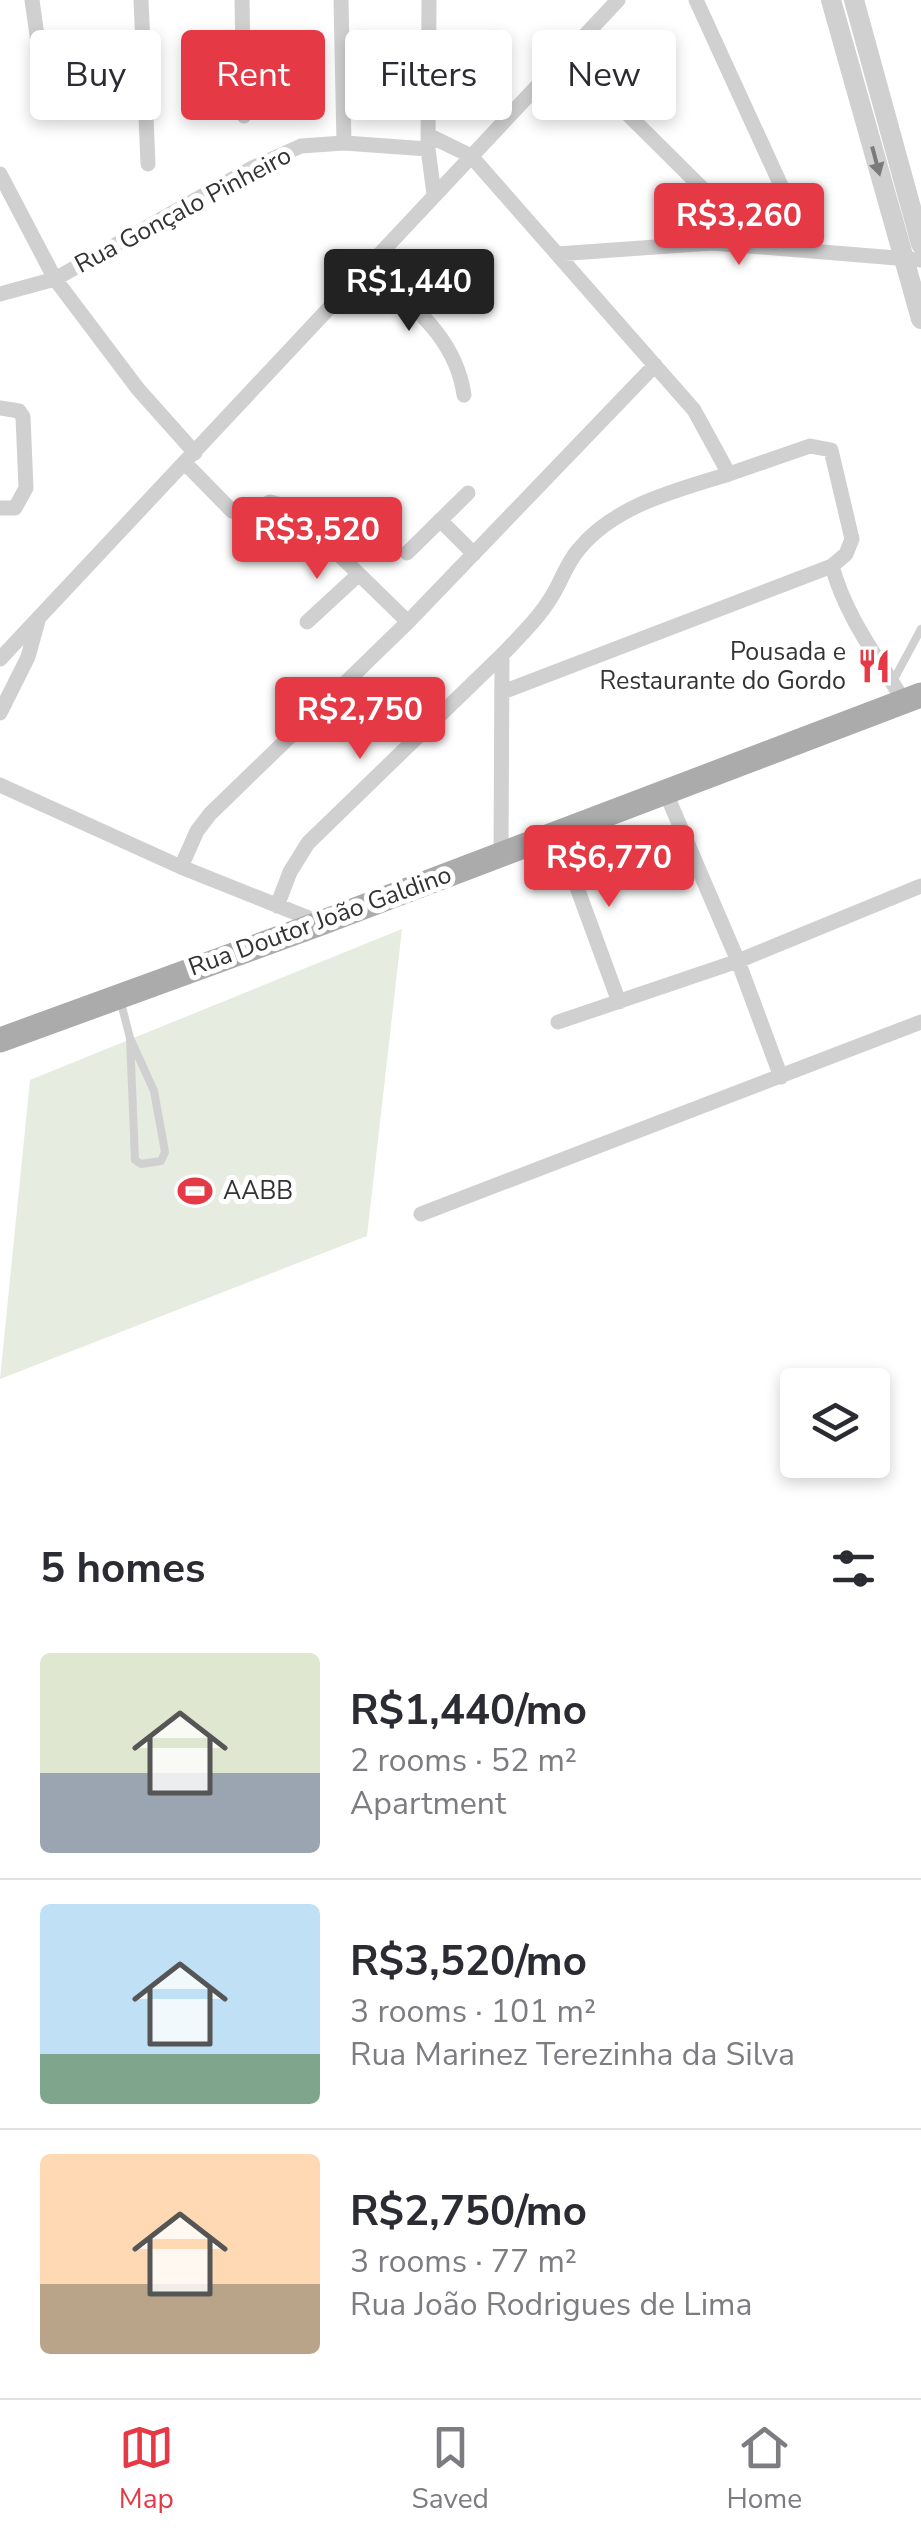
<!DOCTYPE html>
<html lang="en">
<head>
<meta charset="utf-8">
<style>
  :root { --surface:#fff; --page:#f7f7f7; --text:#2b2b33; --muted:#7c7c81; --line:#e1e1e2; --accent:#e63946 }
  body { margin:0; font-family:"Nunito Sans",sans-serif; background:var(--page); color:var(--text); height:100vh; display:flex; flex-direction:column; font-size:38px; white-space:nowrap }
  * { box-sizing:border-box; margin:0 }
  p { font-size:32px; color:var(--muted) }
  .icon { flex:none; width:55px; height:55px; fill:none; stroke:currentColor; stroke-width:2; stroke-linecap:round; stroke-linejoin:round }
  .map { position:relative; height:1508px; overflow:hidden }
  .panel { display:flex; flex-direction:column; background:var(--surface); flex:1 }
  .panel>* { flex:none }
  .banner { position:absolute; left:30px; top:30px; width:862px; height:90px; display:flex; gap:20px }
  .tools { position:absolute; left:780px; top:1368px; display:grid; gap:20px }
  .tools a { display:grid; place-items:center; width:110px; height:110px; border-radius:10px; background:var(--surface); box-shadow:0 5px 15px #0003; font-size:50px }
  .price { position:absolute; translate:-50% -85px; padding:0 22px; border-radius:10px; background:var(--accent); color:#fff; font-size:32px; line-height:65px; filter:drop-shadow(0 2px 5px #0008) }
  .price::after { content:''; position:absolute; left:50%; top:60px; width:30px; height:22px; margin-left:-15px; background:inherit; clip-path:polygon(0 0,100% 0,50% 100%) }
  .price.selected { background:#222; color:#fff }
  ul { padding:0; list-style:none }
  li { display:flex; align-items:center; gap:30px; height:250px; padding:0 40px }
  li+li { border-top:2px solid var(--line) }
  li span { display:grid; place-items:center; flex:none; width:280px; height:200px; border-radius:10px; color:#555 }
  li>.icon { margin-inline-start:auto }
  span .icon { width:120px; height:120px; fill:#fffc; stroke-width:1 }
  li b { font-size:42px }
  h2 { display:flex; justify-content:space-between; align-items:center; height:120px; padding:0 40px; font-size:42px }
  .pill { padding:0 35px; border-radius:10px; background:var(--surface); box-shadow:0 5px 15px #0003; font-size:35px; line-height:90px }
  .pill.selected { background:var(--accent); color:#fff }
  .dock { display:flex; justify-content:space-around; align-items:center; height:140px; border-top:2px solid var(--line); background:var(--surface); font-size:28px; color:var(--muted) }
  .dock a { display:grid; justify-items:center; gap:5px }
  .dock .selected { color:var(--accent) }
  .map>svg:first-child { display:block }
</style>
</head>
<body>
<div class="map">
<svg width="921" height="1508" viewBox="0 0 921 1508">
  <rect width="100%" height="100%" fill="#fff"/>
  <path fill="#e6ecdf" d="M402,929L367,1236L0,1379L30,1080Z"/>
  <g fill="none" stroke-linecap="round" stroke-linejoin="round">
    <path stroke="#d0d0d0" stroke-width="8" d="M892,683L921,629
      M120,999L130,1038L135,1160L141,1164L161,1161L165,1152L154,1091L130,1038"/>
    <path stroke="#d0d0d0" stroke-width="15" d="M32,0L42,71
      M141,0L148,164
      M242,0L244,116
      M341,0L344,143
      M429,0L428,149L434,194
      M696,0L811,251
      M567,54L705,191L712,209V243
      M428,135L471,156L694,410L729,474L810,446L831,450L852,539L846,554L832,566C846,617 876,655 903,700
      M0,174L55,279L138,389L195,453
      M557,254L712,243L921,260
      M371,267C411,305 456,337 464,395
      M0,294L55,279L252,168L301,146L344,143L428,149
      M0,408L19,411L23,417L26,488L15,508H0
      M185,463L232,511L241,515L270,502L290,507L408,622
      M440,520L474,554
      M407,553L468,493
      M307,622L358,575
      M0,659L618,0
      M503,692L832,566
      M0,713L28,657L39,617
      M0,785L181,867L321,923
      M665,791L738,961L781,1077
      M557,833L619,1002
      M501,854L502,655C519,637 539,618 552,596C562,580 566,564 579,549C615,505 677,490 729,474
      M181,867L197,831L210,814L408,622L655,365
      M277,906L290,872L308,843L502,655
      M558,1022L738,961L921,886
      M421,1214L921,1022"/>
    <path stroke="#d0d0d0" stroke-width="20" d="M831,0L921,319
      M854,0L921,244"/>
    <path stroke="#ababab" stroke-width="25" d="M0,1040L321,923L921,695"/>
  </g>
  <defs><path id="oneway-solid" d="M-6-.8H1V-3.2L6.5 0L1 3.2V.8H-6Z" transform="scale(2.5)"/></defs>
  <use fill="#7a7a7a" href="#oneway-solid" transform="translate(876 161) rotate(75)"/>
  <defs>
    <g id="restaurant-bare" transform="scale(2.7)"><path d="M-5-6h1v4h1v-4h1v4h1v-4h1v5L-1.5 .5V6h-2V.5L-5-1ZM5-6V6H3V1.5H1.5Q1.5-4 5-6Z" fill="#e63946" stroke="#fff" stroke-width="2.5" paint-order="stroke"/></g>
    <g id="stadium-bare" transform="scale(2.7)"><path d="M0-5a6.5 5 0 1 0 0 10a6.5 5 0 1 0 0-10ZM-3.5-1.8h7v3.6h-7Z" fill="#e63946" stroke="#fff" stroke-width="2.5" paint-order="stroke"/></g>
  </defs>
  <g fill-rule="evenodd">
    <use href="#restaurant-bare" x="874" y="666"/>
    <use href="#stadium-bare" x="195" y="1191"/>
  </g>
  <g text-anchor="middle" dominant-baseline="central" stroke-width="10" stroke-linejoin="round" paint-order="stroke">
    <g font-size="25" fill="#333" stroke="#fff">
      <text transform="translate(183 210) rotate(-28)">Rua Gonçalo Pinheiro</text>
      <text transform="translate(320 921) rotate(-20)">Rua Doutor João Galdino</text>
    </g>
    <g font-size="25" fill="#333" stroke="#fff" text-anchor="end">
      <text x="846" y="652">Pousada e<tspan x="846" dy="29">Restaurante do Gordo</tspan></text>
      <text x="223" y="1191" text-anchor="start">AABB</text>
    </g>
  </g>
</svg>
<div class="tools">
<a><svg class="icon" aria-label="layers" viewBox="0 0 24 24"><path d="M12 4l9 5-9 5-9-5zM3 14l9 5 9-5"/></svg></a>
</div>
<b class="price" style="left:739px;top:268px">R$3,260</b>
<b class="price selected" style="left:409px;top:334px">R$1,440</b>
<b class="price" style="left:317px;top:582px">R$3,520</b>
<b class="price" style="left:360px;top:762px">R$2,750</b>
<b class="price" style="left:609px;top:910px">R$6,770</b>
<div class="banner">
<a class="pill">Buy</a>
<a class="pill selected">Rent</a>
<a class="pill">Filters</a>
<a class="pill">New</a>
</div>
</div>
<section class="panel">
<h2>5 homes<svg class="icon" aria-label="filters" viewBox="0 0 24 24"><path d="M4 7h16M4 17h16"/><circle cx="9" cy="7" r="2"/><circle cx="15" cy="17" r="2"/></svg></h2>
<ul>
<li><span style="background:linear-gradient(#dfe7d0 60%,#9aa5b1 0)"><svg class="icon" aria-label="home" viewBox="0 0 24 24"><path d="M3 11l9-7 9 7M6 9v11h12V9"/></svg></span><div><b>R$1,440/mo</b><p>2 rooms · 52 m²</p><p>Apartment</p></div></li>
<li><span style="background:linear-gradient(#bfe0f5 75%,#7fa58c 0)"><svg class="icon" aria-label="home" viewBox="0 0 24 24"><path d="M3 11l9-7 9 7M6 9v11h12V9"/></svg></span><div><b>R$3,520/mo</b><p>3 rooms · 101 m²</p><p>Rua Marinez Terezinha da Silva</p></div></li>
<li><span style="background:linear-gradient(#ffd9b3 65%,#b9a48a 0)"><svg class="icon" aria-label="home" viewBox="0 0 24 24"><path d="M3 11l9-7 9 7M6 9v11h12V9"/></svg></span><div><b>R$2,750/mo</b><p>3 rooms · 77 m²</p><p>Rua João Rodrigues de Lima</p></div></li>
</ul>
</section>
<nav class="dock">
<a class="selected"><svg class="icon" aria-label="map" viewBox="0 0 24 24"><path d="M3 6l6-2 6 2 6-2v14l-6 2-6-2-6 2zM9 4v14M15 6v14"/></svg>Map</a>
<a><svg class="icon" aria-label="saved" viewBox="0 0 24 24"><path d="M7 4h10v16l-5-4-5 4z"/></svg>Saved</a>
<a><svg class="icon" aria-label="home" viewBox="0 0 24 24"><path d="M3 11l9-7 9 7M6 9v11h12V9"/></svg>Home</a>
</nav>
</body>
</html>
